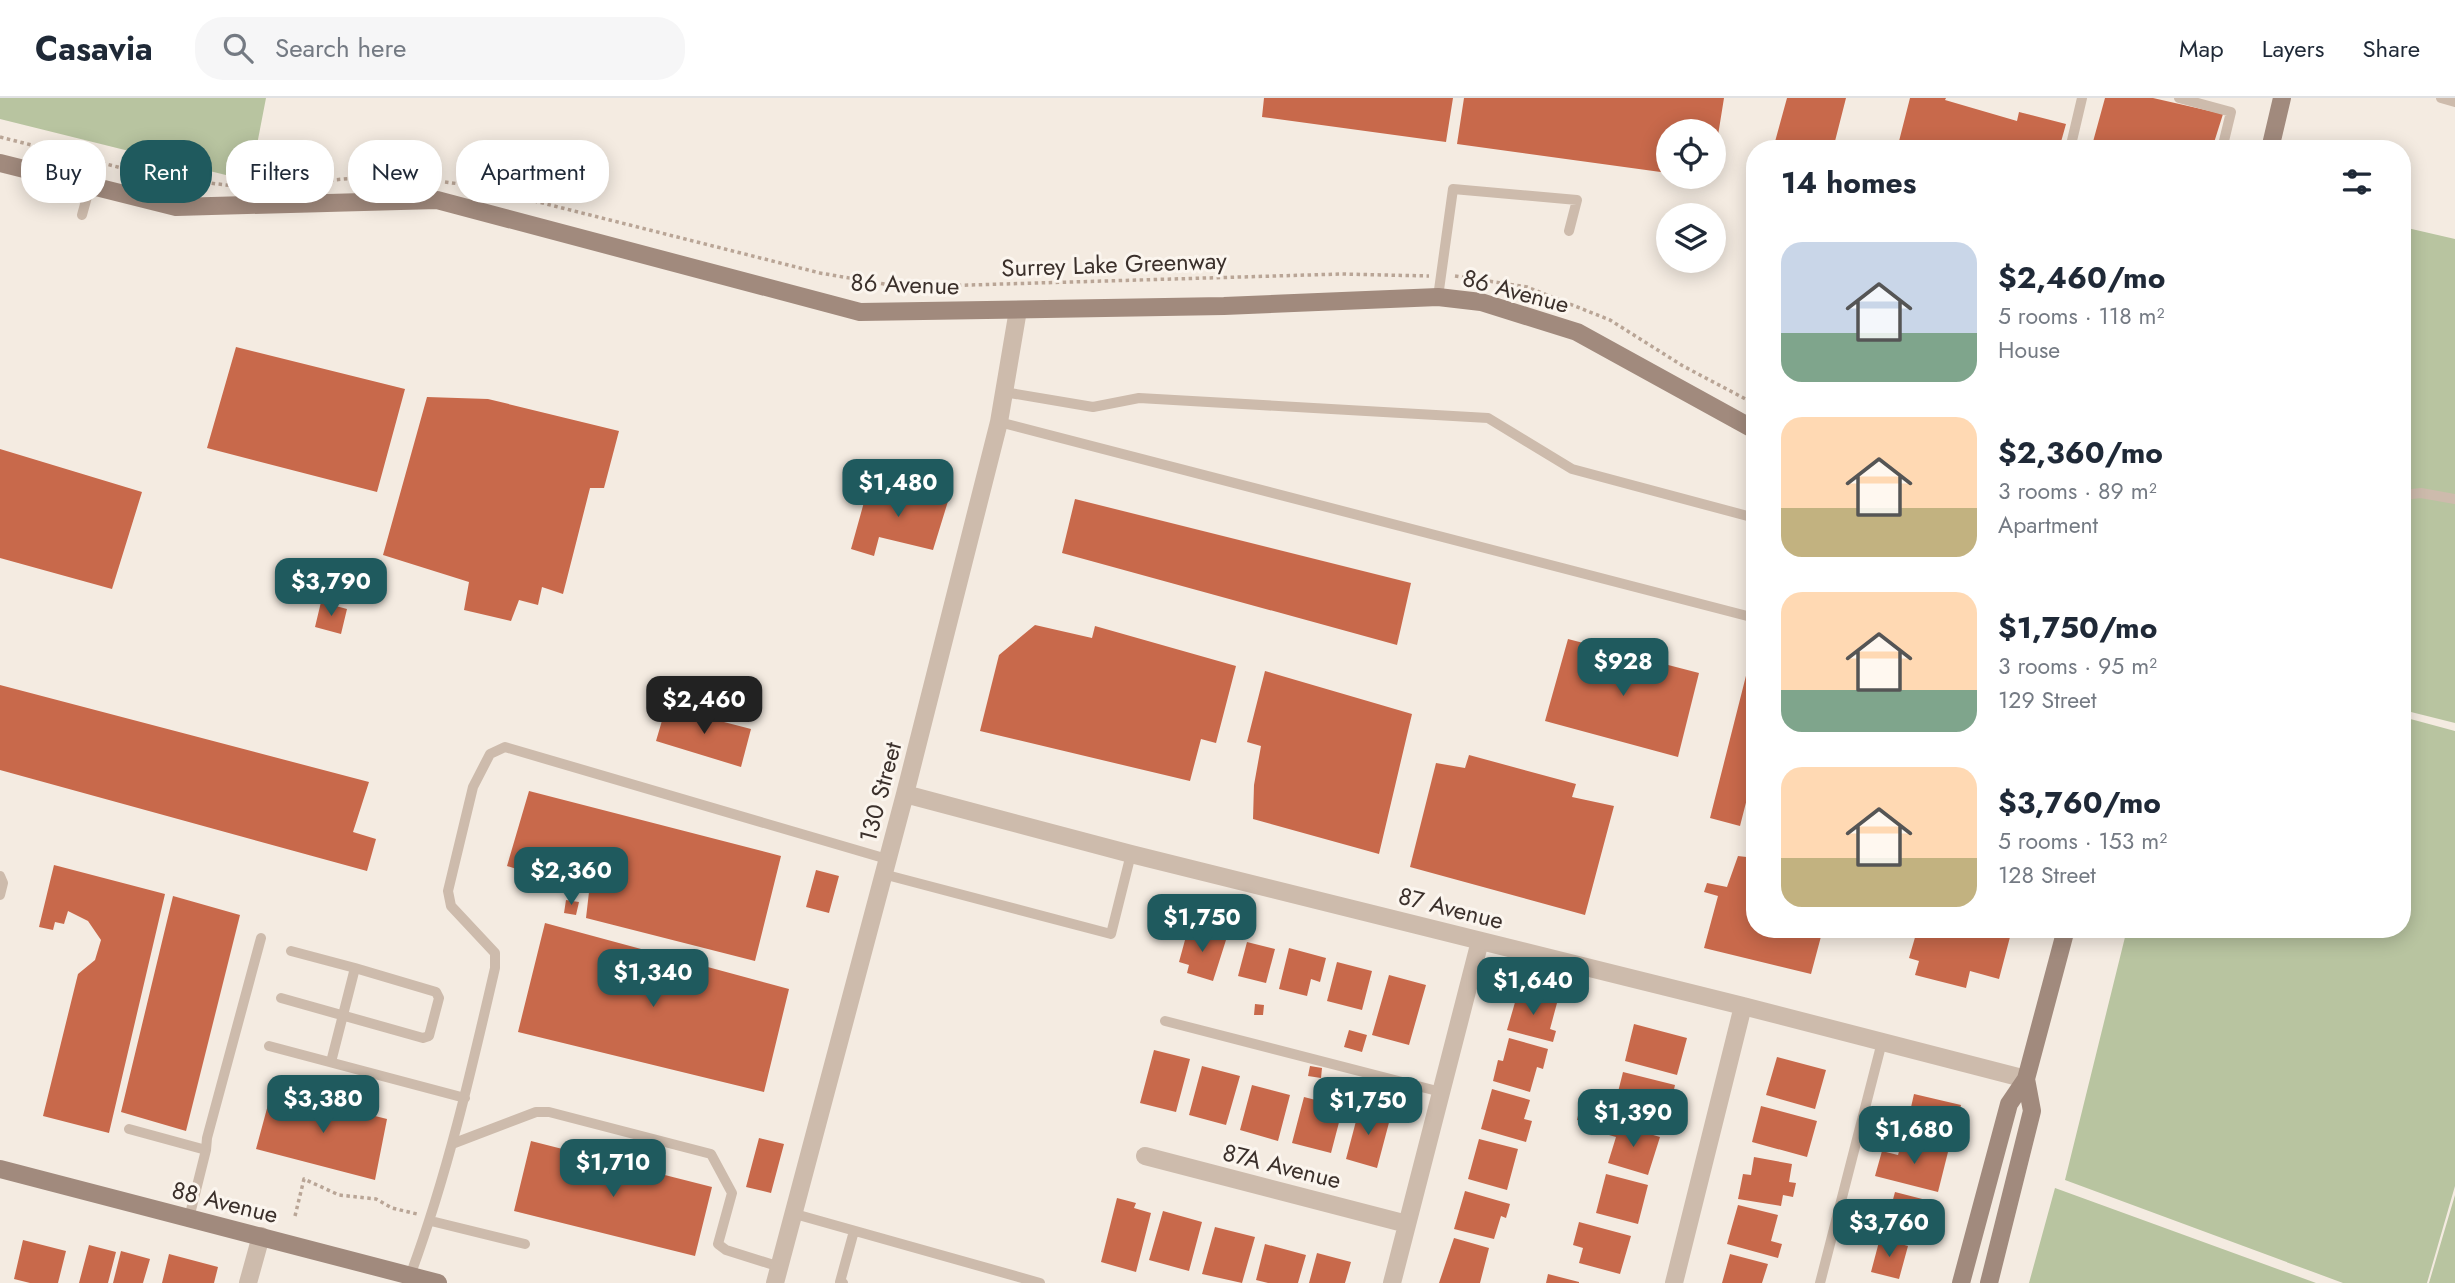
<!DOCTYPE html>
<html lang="en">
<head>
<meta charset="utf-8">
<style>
  :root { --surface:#fff; --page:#f6f6f7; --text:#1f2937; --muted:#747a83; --line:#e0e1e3; --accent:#1f5a5e }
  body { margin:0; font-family:Jost,sans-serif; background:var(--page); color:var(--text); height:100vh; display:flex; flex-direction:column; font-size:26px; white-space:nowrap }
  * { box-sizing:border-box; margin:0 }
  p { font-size:23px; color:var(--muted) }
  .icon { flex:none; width:38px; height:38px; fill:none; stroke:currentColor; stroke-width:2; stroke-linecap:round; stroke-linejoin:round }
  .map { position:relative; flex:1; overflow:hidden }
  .drawer { position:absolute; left:1746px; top:42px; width:665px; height:798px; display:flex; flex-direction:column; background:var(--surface); border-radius:28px; box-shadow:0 4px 18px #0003 }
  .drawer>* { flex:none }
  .guide { position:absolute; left:21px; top:42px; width:665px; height:63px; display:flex; gap:14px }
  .fabs { position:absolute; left:1656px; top:21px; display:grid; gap:14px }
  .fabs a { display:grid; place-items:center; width:70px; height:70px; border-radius:50%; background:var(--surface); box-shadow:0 4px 18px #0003; font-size:35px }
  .price { position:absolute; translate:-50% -60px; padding:0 16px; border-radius:14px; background:var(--accent); color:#fff; font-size:23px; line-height:46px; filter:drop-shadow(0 2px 4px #0008) }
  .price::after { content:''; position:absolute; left:50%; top:42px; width:21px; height:16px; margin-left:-10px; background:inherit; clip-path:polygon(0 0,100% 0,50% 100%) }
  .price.on { background:#222; color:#fff }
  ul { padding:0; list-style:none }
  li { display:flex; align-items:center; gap:21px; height:175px; padding:0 35px }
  li span { display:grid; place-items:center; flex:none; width:196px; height:140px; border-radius:21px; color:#555 }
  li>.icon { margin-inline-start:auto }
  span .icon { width:84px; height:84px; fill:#fffc; stroke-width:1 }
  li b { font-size:30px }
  h2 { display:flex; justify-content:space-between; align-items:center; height:84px; padding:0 35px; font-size:30px }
  .chip { padding:0 24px; border-radius:28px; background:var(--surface); box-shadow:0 4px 18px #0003; font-size:24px; line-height:63px }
  .chip.on { background:var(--accent); color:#fff }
  header { display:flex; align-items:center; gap:42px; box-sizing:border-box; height:98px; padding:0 35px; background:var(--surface); border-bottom:2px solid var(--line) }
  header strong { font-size:33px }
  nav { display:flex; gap:38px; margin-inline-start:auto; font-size:24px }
  .search { width:490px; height:63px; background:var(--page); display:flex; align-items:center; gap:18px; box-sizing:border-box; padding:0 24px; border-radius:28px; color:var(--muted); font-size:26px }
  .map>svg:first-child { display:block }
</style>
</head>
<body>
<header>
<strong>Casavia</strong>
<div class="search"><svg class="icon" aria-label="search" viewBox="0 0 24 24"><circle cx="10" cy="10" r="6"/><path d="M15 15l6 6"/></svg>Search here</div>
<nav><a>Map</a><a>Layers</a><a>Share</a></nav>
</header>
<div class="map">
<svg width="2455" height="1185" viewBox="0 0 2455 1185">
  <rect width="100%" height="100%" fill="#f4ebe1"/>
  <path fill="#b8c4a0" d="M0,0H266L250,83L0,21Z
    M2403,129L2455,141V625L2403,612Z
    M2403,619L2455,633V1088L2427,1185H2343L2065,1082L2127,831H2403Z
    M2055,1090L2316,1185H2029Z
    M2455,1097V1185H2429Z"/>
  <path fill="#c8694b" d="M1264,0H1453L1446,44L1262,19Z
    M1464,0H1724L1715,56L1713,33H1668V75L1457,46Z
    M1787,0H1846L1833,51H1773Z
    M1910,0H1946L1945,2L2017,23L2019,14L2066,26L2059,51H1897Z
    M2105,0H2153L2223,16L2212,51H2091Z
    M236,249L405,291L377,394L207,350Z
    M427,299L488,301L619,333L604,390H590L563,496L542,489L538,507L519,502L511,523L464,512L469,484L383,457Z
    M0,351L142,394L112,491L0,460Z
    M871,379L890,384L886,397L915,404L919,392L949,400L933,452L879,439L874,458L851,451Z
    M1075,401L1411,485L1397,547L1062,455Z
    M321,504L347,511L341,536L315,529Z
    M1035,527L1092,540L1095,528L1236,568L1216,645L1201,641L1190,683L980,633L999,557Z
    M1568,541L1699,575L1678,659L1545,623Z
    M1751,558L1755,560V690L1750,689L1740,728L1710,720Z
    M1265,573L1412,616L1379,756L1253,721L1254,687L1261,648L1247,644Z
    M0,587L369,684L353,734L376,741L367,773L0,672Z
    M666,609L751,631L741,669L656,643Z
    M1469,657L1576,686L1572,699L1614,708L1585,817L1410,769L1436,665L1465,670Z
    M529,693L781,758L755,863L586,820L589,794L507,768Z
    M1738,758L1755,760V831H1823L1811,876L1704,850L1718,798L1704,794L1707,785L1727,789Z
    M54,767L165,796L109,1035L43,1018L78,876L95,862L101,842L88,823L68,813L64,826L55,824L53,832L39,829Z
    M816,772L839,778L829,815L806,809Z
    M173,798L240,817L186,1033L121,1014Z
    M566,802L579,804L576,817L564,815Z
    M545,825L789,891L764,994L518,934Z
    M1188,831L1226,842L1213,883L1187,875L1189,867L1179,864Z
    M1903,831H1983L2010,839L1999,881L1970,873L1966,890L1915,877L1919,863L1909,860L1916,836Z
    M1247,844L1275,851L1266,885L1238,878Z
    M1289,850L1326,860L1320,884L1311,881L1307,898L1279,891Z
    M1337,864L1372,873L1362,912L1327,903Z
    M1389,877L1426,887L1409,947L1372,937Z
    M1518,894L1557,905L1550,931L1556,933L1553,944L1507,932Z
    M1255,906L1264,907L1263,917H1254Z
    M1634,926L1687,940L1677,977L1625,963Z
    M1349,932L1367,937L1362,954L1344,949Z
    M1509,940L1548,951L1543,971L1537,969L1530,994L1493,983L1498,962L1503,963Z
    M1154,952L1190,961L1176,1014L1140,1005Z
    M1777,959L1826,972L1815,1011L1766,997Z
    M1202,968L1240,978L1226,1027L1189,1017Z
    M1310,968L1322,970L1321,980L1308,978Z
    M1623,974L1675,987L1666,1027L1613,1014Z
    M1252,987L1290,997L1278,1043L1240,1032Z
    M1492,991L1530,1002L1524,1021L1532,1023L1526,1044L1481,1031Z
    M272,992L387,1021L375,1082L256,1051Z
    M1914,996L1961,1007L1953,1040L1914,1031L1917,1020L1909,1018Z
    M1304,999L1343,1009L1331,1055L1292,1045Z
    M1360,1008L1391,1017L1377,1070L1346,1061Z
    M1761,1008L1817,1023L1807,1059L1752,1044Z
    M1579,1013L1590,1015L1588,1024L1577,1022Z
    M1613,1025L1660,1039L1648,1077L1608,1065L1616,1039L1609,1037Z
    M759,1040L784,1046L771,1095L746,1089Z
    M1479,1041L1518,1051L1507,1092L1468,1081Z
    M1902,1042L1948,1054L1938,1094L1875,1078L1882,1053L1898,1057Z
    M531,1043L712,1089L695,1158L514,1113Z
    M1754,1059L1792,1066L1789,1084L1796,1085L1793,1099L1783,1097L1781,1108L1738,1101L1743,1076L1751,1077Z
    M1606,1076L1648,1087L1638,1126L1596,1115Z
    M1465,1093L1510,1106L1506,1120L1501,1118L1494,1141L1454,1131Z
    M1895,1094L1934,1104L1924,1141L1885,1131Z
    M1117,1100L1136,1105L1134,1110L1151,1115L1136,1174L1101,1164Z
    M1738,1107L1778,1117L1771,1143L1782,1146L1778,1160L1727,1146Z
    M1163,1113L1202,1124L1189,1173L1149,1162Z
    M1579,1124L1631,1138L1620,1176L1579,1165L1583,1150L1573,1147Z
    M1215,1129L1255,1139L1242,1185L1202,1176Z
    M1454,1140L1489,1150L1480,1185H1439Z
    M1880,1140L1908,1148L1899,1181L1871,1174Z
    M23,1142L66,1153L58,1185H30L14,1181Z
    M1265,1146L1306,1157L1298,1185H1268L1256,1182Z
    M89,1147L116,1154L108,1185H79Z
    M121,1153L150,1161L143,1185H113Z
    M1317,1155L1351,1164L1345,1185H1309Z
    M169,1156L218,1169L214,1185H162Z
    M1730,1156L1768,1166L1762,1185H1722Z
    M1548,1176L1579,1184V1185H1546Z"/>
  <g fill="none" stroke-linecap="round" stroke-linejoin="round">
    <path stroke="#b9a596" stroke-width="3.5" stroke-dasharray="3.5 3.5" stroke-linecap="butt" d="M0,39L157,79L235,88
      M445,84L475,88L820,175L902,189L1342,176L1429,178
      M281,86L396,77L434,82
      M1455,178L1527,189L1610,222L1683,268L1755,306
      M295,1118L304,1081L339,1097L376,1101L392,1110L417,1116"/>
    <path stroke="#cdbbac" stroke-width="10" d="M2179,0L2231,14L2222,51
      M2441,0L2455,4
      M2070,51L2082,0
      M82,117L90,88
      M1438,199L1453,91L1577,102L1569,133
      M1004,294L1093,309L1139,300L1488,320L1572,371L1755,420
      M999,324L1755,520
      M2403,397L2421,395L2455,401
      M883,776L1111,836L1131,756
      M0,778L3,785L0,797
      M291,853L355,870
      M281,900L423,940L429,938L439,900L436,894L355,870L331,964
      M1165,923L1441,994
      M269,948L465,1000
      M129,1031L206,1052
      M452,1046L536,1014H549L711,1056L732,1095L718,1146L726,1152L780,1169
      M795,1116L1040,1185
      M189,1120L206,1052L207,1040L261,840
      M431,1123L525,1146
      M410,1178C447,1078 471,974 495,870V855L451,808L448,793L473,689L490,656L505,649L887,761
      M843,1185L840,1184L854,1133
      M1820,1185L1882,944"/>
    <path stroke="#cdbbac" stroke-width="18" d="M905,696L1131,756L1743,908L2026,981
      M1145,1058L1407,1126
      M248,1185L261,1138
      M775,1185L905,696L999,324L1018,212
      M1392,1185L1480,843
      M1674,1185L1743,908"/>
    <path stroke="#a18a7d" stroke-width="18" d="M2270,51L2282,0
      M0,65L176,109L437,102L860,214L1224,208L1438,199L1481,204L1577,234L1755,332
      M0,1071L438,1185
      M1961,1185L2009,1006L2026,981L2066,831
      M1989,1185L2032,1013L2026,981"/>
  </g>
  <g text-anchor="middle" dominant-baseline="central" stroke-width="6" stroke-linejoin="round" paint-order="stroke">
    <g font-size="24" fill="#3b302b" stroke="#fbf5ee">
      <text transform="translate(1114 166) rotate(-2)">Surrey Lake Greenway</text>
      <text transform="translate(905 186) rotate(2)">86 Avenue</text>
      <text transform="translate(1516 193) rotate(15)">86 Avenue</text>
      <text transform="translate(880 694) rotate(-75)">130 Street</text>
      <text transform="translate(1451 810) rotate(14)">87 Avenue</text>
      <text transform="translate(1282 1068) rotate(14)">87A Avenue</text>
      <text transform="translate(225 1104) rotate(14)">88 Avenue</text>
    </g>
  </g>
</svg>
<div class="fabs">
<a><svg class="icon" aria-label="locate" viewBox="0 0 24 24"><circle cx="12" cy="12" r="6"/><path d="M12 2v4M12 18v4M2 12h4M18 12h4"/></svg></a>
<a><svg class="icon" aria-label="layers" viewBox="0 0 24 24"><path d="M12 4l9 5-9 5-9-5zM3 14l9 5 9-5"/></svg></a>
</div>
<b class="price" style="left:898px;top:421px">$1,480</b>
<b class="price" style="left:331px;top:520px">$3,790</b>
<b class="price" style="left:1623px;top:600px">$928</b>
<b class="price on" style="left:704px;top:638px">$2,460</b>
<b class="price" style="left:571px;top:809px">$2,360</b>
<b class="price" style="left:1202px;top:856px">$1,750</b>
<b class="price" style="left:653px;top:911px">$1,340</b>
<b class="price" style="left:1533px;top:919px">$1,640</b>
<b class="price" style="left:323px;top:1037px">$3,380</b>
<b class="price" style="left:1368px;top:1039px">$1,750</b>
<b class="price" style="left:1633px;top:1051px">$1,390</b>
<b class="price" style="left:1914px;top:1068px">$1,680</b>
<b class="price" style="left:613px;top:1101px">$1,710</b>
<b class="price" style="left:1889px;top:1161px">$3,760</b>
<div class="guide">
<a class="chip">Buy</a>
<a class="chip on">Rent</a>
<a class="chip">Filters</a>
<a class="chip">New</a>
<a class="chip">Apartment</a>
</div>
<section class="drawer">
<h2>14 homes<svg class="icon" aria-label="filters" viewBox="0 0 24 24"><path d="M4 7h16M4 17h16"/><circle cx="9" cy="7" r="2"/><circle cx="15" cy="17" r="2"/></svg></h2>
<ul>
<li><span style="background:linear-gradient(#c9d6e8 65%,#7fa58c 0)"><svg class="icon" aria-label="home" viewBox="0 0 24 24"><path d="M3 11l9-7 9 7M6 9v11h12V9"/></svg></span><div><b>$2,460/mo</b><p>5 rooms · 118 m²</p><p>House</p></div></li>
<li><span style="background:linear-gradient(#ffd9b3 65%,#c2b280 0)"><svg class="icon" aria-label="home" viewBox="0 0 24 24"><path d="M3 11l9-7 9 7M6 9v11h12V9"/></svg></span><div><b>$2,360/mo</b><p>3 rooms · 89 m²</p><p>Apartment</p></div></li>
<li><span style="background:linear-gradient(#ffd9b3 70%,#7fa58c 0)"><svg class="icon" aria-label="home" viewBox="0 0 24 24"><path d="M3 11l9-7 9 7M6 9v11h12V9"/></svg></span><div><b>$1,750/mo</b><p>3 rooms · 95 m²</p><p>129 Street</p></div></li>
<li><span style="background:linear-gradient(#ffd9b3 65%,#c2b280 0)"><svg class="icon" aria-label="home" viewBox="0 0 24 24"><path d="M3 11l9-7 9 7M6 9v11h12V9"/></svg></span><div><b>$3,760/mo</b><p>5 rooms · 153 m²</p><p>128 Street</p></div></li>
</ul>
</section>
</div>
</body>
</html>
